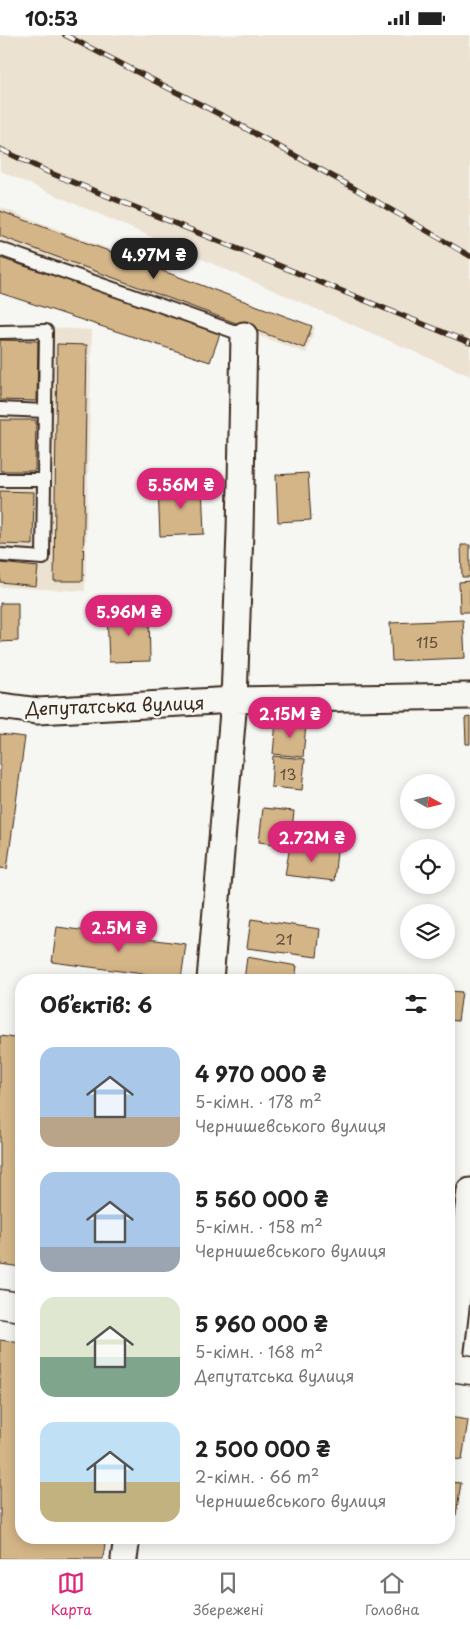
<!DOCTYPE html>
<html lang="uk">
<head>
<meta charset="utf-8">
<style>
  :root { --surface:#fff; --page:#f6f6f6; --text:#222; --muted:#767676; --line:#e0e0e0; --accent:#db2777 }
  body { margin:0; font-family:"Playpen Sans",sans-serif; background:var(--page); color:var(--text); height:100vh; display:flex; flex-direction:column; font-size:19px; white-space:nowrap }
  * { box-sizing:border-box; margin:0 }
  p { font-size:16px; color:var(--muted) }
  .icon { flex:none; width:28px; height:28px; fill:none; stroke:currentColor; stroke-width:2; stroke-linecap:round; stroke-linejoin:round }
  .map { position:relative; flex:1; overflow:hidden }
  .drawer { position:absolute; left:15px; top:939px; width:440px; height:570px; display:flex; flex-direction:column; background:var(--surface); border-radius:20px; box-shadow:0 2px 12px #0003 }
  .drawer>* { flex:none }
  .needle { width:32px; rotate:98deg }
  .controls { position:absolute; left:400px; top:739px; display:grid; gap:10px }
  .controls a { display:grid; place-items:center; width:55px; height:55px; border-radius:50%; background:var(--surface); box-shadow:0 2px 12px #0003; font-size:25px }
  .price { position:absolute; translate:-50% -42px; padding:0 11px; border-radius:18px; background:var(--accent); color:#fff; font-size:16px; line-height:32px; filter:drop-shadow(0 1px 2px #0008) }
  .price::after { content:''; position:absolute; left:50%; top:30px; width:15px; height:11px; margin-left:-8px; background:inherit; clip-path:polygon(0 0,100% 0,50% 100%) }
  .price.on { background:#222; color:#fff }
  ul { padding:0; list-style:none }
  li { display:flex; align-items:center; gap:15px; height:125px; padding:0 25px }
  li span { display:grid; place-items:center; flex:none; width:140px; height:100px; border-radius:15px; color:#555 }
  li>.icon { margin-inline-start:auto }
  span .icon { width:60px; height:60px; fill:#fffc; stroke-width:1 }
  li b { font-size:21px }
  h2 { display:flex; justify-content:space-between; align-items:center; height:60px; padding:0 25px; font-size:21px }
  .status { display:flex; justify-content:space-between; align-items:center; height:35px; padding:0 25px; background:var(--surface); direction:ltr }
  .status svg { height:14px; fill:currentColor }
  .tabs { display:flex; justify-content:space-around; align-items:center; height:70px; border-top:1px solid var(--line); background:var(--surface); font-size:14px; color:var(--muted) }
  .tabs a { display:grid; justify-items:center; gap:2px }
  .tabs .on { color:var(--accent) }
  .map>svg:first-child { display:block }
</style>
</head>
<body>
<div class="status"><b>10:53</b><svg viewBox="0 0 49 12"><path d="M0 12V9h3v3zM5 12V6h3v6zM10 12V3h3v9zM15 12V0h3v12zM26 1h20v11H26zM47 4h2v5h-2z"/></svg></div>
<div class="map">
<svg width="470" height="1524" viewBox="0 0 470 1524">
  <rect width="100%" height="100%" fill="#f6f6f2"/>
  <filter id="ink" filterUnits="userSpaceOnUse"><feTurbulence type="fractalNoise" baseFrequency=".02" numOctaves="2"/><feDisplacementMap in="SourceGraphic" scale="10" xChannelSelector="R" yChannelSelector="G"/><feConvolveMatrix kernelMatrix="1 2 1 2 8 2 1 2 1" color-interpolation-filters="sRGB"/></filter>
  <g filter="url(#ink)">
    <path fill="#ece2d2" d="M0,0H470V341L0,136Z
      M0,172L315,293L306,318L0,206Z
      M0,290L92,295L85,556L0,552Z"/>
    <path fill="#d4b587" stroke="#3b2a1e" d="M0,176L312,291L304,313L0,201Z
      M0,223L221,296L210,327L0,258Z
      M0,305L38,306L37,366L0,365Z
      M57,309L87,310L83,546H54Z
      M0,385H36L35,436H0Z
      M308,438L311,485L278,487L276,440Z
      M202,450L204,499L160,501L158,451Z
      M0,456L34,457L33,510L0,509Z
      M461,510H470V542H462Z
      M0,528L38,532L36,551L0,547Z
      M470,546V577H460L459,547Z
      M0,568H18V606L0,607Z
      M149,577L150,626L109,627L107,579Z
      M463,585L465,623L392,626L390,588Z
      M470,682V709H466L465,683Z
      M276,686L306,689L303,722L273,719Z
      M0,699L25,702L7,834L0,833Z
      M273,721L305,724L302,755L271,752Z
      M263,773L294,776L290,811L259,807Z
      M290,811L337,816L334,846L285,840Z
      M251,884L320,894L317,922L247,913Z
      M57,892L186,909L181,944L52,927Z
      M247,922L297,931L295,945H244Z
      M449,956L462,957L458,986L449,985Z
      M0,1001L21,1004V1232L0,1229Z
      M0,1305L21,1308V1502H106L103,1524H0Z
      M449,1382L468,1385L462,1425L449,1423Z
      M449,1447L461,1448L456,1480L449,1479Z"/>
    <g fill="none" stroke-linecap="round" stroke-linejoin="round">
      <g stroke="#3b2a1e" stroke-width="16">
        <path id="lane" d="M0,214L244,300
          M0,297L46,296L43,523L0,520
          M0,374L45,376
          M0,445H44"/>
      </g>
      <g stroke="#3b2a1e" stroke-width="29">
        <path id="street" d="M0,671L38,676L234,665L470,661
          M210,945L234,665L240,496L244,300
          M449,1332L470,1156
          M124,1524L127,1502"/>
      </g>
      <g stroke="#3b2a1e" stroke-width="31">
        <path id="secondary" d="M0,1269L21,1272
          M449,1332L470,1335"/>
      </g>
      <use href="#lane" stroke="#f6f6f2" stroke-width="12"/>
      <use href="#street" stroke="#f6f6f2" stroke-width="25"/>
      <use href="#secondary" stroke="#f6f6f2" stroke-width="28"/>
      <g stroke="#3b2a1e" stroke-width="5.5">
        <path id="rail" d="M65,0L223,81L352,152L470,221
          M0,114L48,137L470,308"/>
      </g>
      <use href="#rail" stroke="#f6f6f2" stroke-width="4" stroke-dasharray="11" stroke-linecap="butt"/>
    </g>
  </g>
  <g text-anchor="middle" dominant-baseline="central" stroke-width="4.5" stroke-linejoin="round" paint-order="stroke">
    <g font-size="15" fill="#614d38">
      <text x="427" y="606">115</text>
      <text x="288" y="738">13</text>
      <text x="284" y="903">21</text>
    </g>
    <g font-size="18" fill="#3b2a1e" stroke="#f6f6f2">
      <text transform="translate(115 670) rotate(-2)">Депутатська вулиця</text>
    </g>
  </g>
</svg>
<div class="controls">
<a><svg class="needle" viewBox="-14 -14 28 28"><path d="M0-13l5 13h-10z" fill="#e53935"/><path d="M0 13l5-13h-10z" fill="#767676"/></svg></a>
<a><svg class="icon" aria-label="locate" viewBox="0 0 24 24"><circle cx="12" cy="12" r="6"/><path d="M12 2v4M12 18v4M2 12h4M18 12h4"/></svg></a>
<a><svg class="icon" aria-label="layers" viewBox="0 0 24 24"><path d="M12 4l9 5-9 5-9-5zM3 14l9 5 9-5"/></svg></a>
</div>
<b class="price on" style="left:154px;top:245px">4.97M ₴</b>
<b class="price" style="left:181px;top:475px">5.56M ₴</b>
<b class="price" style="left:129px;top:602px">5.96M ₴</b>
<b class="price" style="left:290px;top:704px">2.15M ₴</b>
<b class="price" style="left:312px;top:828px">2.72M ₴</b>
<b class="price" style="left:119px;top:918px">2.5M ₴</b>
<section class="drawer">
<h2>Об’єктів: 6<svg class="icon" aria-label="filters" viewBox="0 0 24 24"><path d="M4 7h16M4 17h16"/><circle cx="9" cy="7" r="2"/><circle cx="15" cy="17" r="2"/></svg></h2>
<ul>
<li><span style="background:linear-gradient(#a9c7e8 70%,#b9a48a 0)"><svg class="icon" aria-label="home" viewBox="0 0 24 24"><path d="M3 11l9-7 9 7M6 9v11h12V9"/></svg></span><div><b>4 970 000 ₴</b><p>5-кімн. · 178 m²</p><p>Чернишевського вулиця</p></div></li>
<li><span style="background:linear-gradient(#a9c7e8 75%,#9aa5b1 0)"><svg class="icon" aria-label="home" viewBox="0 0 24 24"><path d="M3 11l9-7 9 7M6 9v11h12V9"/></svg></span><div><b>5 560 000 ₴</b><p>5-кімн. · 158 m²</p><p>Чернишевського вулиця</p></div></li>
<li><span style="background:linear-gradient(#dfe7d0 60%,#7fa58c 0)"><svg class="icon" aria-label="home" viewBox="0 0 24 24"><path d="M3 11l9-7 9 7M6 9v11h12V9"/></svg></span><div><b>5 960 000 ₴</b><p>5-кімн. · 168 m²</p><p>Депутатська вулиця</p></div></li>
<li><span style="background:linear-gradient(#bfe0f5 60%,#c2b280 0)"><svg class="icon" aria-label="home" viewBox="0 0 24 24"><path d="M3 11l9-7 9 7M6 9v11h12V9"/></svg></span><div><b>2 500 000 ₴</b><p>2-кімн. · 66 m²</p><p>Чернишевського вулиця</p></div></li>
</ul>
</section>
</div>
<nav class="tabs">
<a class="on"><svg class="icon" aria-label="map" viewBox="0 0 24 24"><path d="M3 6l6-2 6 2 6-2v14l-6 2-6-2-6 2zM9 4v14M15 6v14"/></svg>Карта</a>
<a><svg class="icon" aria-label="saved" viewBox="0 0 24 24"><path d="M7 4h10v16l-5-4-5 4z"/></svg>Збережені</a>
<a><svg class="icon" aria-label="home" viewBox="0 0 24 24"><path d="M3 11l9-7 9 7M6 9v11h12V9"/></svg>Головна</a>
</nav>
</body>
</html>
